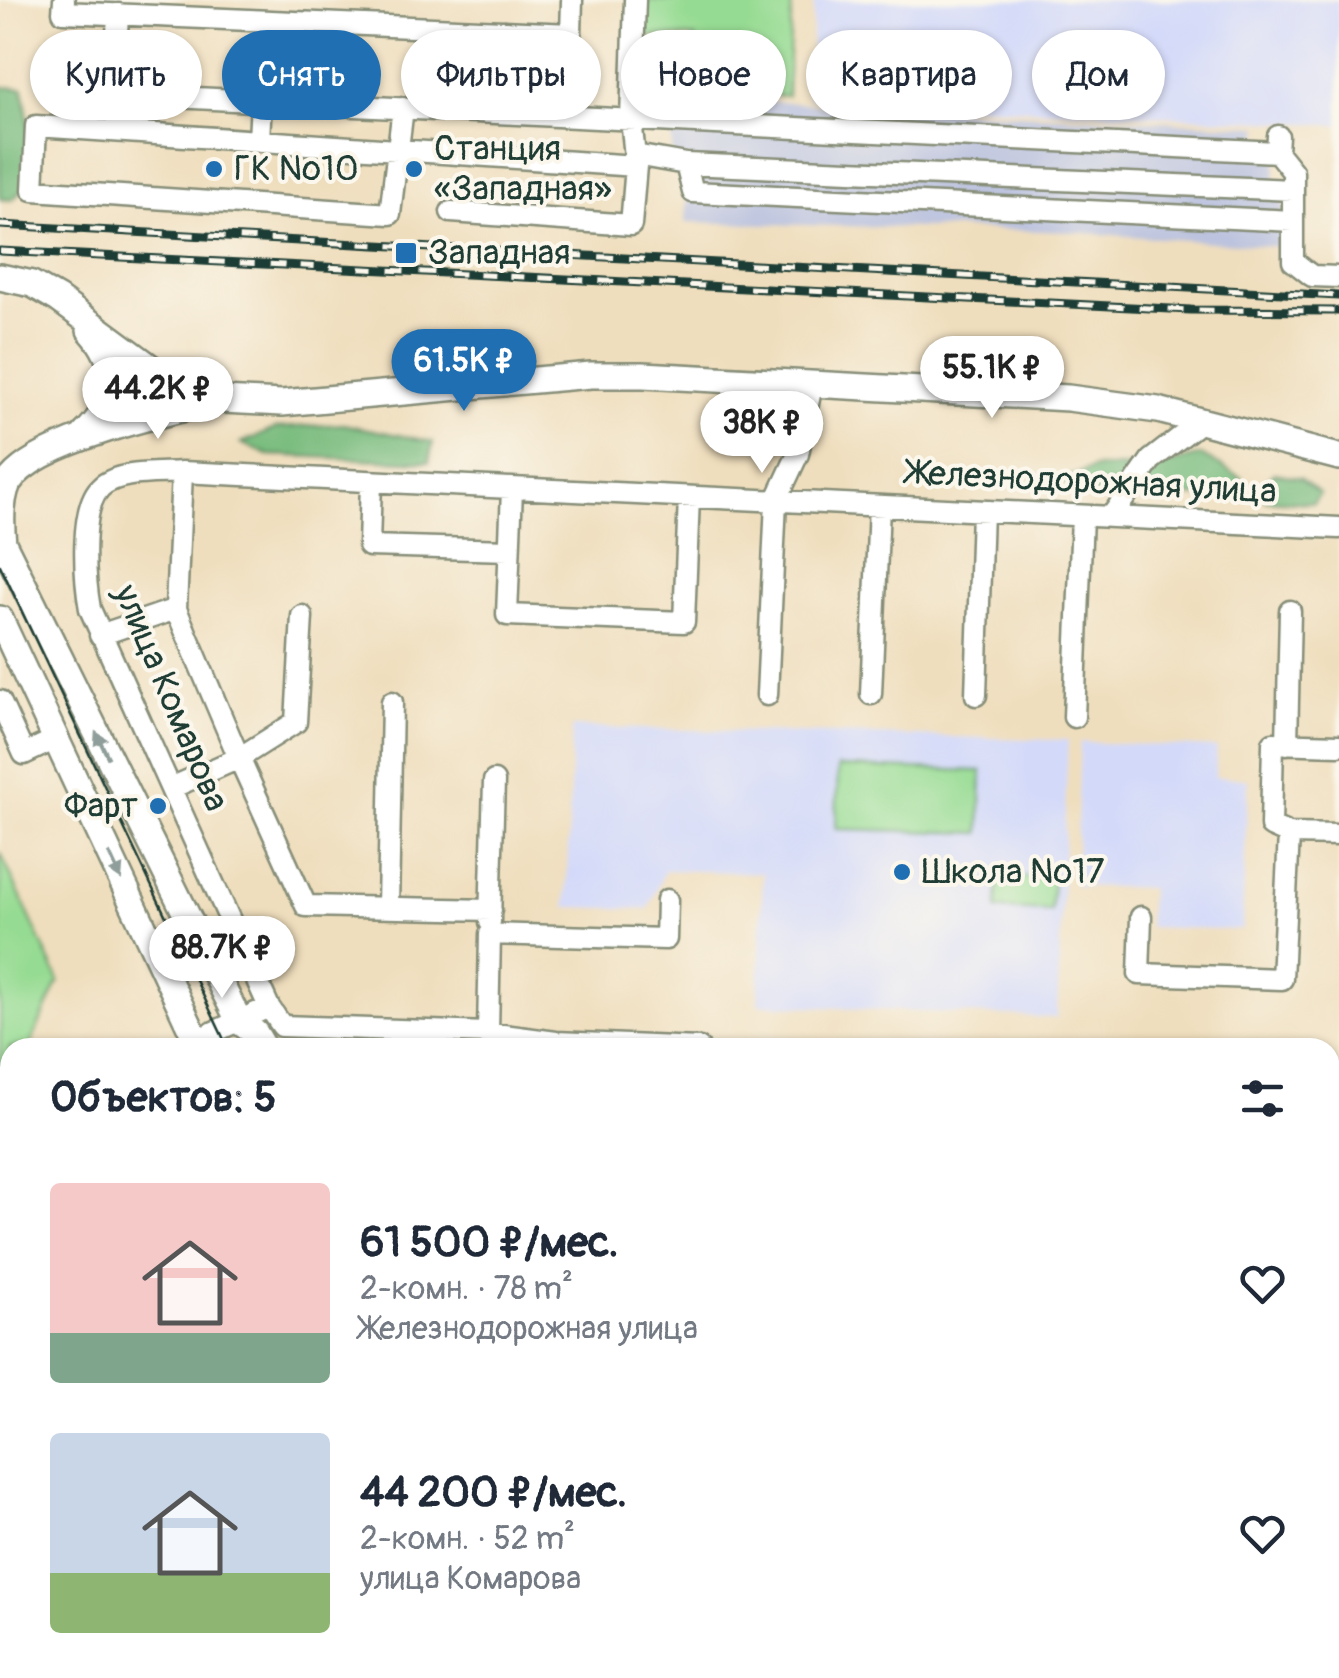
<!DOCTYPE html>
<html lang="ru">
<head>
<meta charset="utf-8">
<style>
  :root { --surface:#fff; --page:#f2f2f3; --text:#1f2937; --muted:#747a83; --accent:#1f6fb2 }
  body { margin:0; font-family:Pangolin,sans-serif; background:var(--page); color:var(--text); height:100vh; display:flex; flex-direction:column; font-size:38px; white-space:nowrap }
  * { box-sizing:border-box; margin:0 }
  p { font-size:32px; color:var(--muted) }
  .icon { flex:none; width:55px; height:55px; fill:none; stroke:currentColor; stroke-width:2; stroke-linecap:round; stroke-linejoin:round }
  .map { position:relative; flex:1; overflow:hidden }
  .drawer { position:absolute; left:0px; top:1038px; width:1340px; height:642px; display:flex; flex-direction:column; background:var(--surface); border-radius:30px 30px 0 0; box-shadow:0 2px 8px #0004 }
  .drawer>* { flex:none }
  .guide { position:absolute; left:30px; top:30px; width:1280px; height:90px; display:flex; gap:20px }
  .price { position:absolute; translate:-50% -85px; padding:0 22px; border-radius:35px; background:#fff; color:#222; font-size:32px; line-height:65px; filter:drop-shadow(0 2px 5px #0008) }
  .price::after { content:''; position:absolute; left:50%; top:60px; width:30px; height:22px; margin-left:-15px; background:inherit; clip-path:polygon(0 0,100% 0,50% 100%) }
  .price.selected { background:var(--accent); color:#fff }
  ul { padding:0; list-style:none }
  li { display:flex; align-items:center; gap:30px; height:250px; padding:0 50px }
  li span { display:grid; place-items:center; flex:none; width:280px; height:200px; border-radius:10px; color:#555 }
  li>.icon { margin-inline-start:auto }
  span .icon { width:120px; height:120px; fill:#fffc; stroke-width:1 }
  li b { font-size:42px }
  h2 { display:flex; justify-content:space-between; align-items:center; height:120px; padding:0 50px; font-size:42px }
  .tag { padding:0 35px; border-radius:45px; background:var(--surface); box-shadow:0 2px 8px #0004; font-size:35px; line-height:90px }
  .tag.selected { background:var(--accent); color:#fff }
  .map>svg:first-child { display:block }
</style>
</head>
<body>
<div class="map">
<svg width="1339" height="1678" viewBox="0 0 1339 1678">
  <rect width="100%" height="100%" fill="#fbf7ec"/>
  <filter id="ink" filterUnits="userSpaceOnUse"><feTurbulence type="fractalNoise" baseFrequency=".01" numOctaves="2"/><feDisplacementMap in="SourceGraphic" scale="20" xChannelSelector="R" yChannelSelector="G"/><feConvolveMatrix kernelMatrix="1 2 1 2 8 2 1 2 1" color-interpolation-filters="sRGB"/></filter>
  <filter id="wash" filterUnits="userSpaceOnUse"><feTurbulence type="fractalNoise" baseFrequency=".0048" numOctaves="4" result="noise"/><feDisplacementMap in="SourceGraphic" scale="40" xChannelSelector="R" yChannelSelector="G"/><feGaussianBlur stdDeviation="2.25" result="paint"/><feColorMatrix in="noise" values="0 0 0 0 0 0 0 0 0 0 0 0 0 0 0 0 0 1.4 0 .05"/><feComposite in="paint" operator="in"/></filter>
  <g filter="url(#wash)">
    <rect width="100%" height="100%" fill="#efdebd"/>
    <path fill="#d3d9f9" d="M814,0H1339V125L808,98Z
      M572,727L1068,740L1057,1018L758,1004L763,873L665,870L648,909L566,907Z
      M1080,742L1217,748L1215,777L1248,779L1242,930L1148,927L1150,888L1075,886Z"/>
    <path fill="#bcc3de" d="M662,96L1260,126L1259,146L1276,160L1275,184L1284,193L1281,247L1071,232L686,222L687,198L672,158V132L661,116Z"/>
    <path fill="#96db93" stroke="#5a8c64" stroke-width="2.5" d="M642,0H792L787,96L693,92L695,38L640,36Z
      M838,767L982,771L980,833L836,829Z
      M0,852L59,981L29,1047L10,1048V1092L3,1108L0,1102Z
      M998,876L1053,878L1051,911L997,909Z
      M1330,1127H1339V1488H1330Z
      M0,1413H10V1520H0Z"/>
    <path fill="#78bb7d" stroke="#4c7c58" stroke-width="2.5" d="M0,87L23,88L29,124L26,186L12,200L0,199Z
      M343,424L433,442L429,462L268,455L241,443L277,428Z
      M1201,455L1242,478L1239,498L1079,492L1061,480L1097,467L1153,468Z
      M1274,473L1300,478L1320,494L1313,503L1265,500L1259,487Z"/>
  </g>
  <g filter="url(#ink)">
    <g fill="none" stroke-linecap="round" stroke-linejoin="round">
      <g stroke="#878e78" stroke-width="25">
        <path id="minor" d="M64,0L63,12L571,34L572,0
          M114,94L1277,152
          M403,108L390,214L33,190L36,126L636,166L631,119L635,0
          M503,113L505,31
          M75,128L114,94L118,14
          M1278,136L1277,152L1293,172V261L1312,276L1339,277
          M259,140L261,101
          M635,155L686,164L1293,190
          M686,164L693,192L1293,221
          M451,212L631,225L636,166
          M371,482L369,546L509,550
          M512,489L507,615L684,622L689,497
          M1111,517L1151,460L1200,422
          M302,616L296,722L239,758L306,906L491,910
          M100,635L176,609
          M871,694L879,506
          M767,695L776,501L798,454L812,384
          M976,695L982,511
          M0,701L24,754L56,739
          M1074,717L1082,516
          M1287,744L1290,611
          M1339,745L1273,743L1271,826L1289,834L1339,835
          M171,788L239,758L176,609L182,472
          M388,907L392,702
          M1141,917L1139,974L1282,979L1289,834
          M490,922L494,781
          M488,1033L490,934L666,939L667,900
          M196,1040L269,1007
          M699,1048L556,1042L488,1033L282,1026L269,1007L90,609C85,582 79,509 100,488C117,470 159,474 182,472L1339,528
          M1330,1074L1339,1075
          M0,1116L10,1138
          M0,1171L10,1167
          M377,1678L378,1670
          M464,1678V1670
          M671,1678L672,1670
          M865,1678V1670
          M988,1678L989,1670
          M1192,1678V1670
          M1280,1678L1281,1670"/>
      </g>
      <g stroke="#878e78" stroke-width="30">
        <path id="major" d="M0,277L32,284L58,299L161,375L222,400L282,403L591,375H643L1068,398L1158,410L1339,457
          M84,435C117,404 123,366 90,330
          M0,537L239,1021L255,1033L264,1048
          M3,543C1,524 0,501 8,483C35,440 174,410 222,400
          M0,619L200,1048
          M1330,1592H1339
          M1330,1623L1339,1624
          M136,1678L147,1670
          M206,1678L216,1670"/>
      </g>
      <use href="#minor" stroke="#fff" stroke-width="20"/>
      <use href="#major" stroke="#fff" stroke-width="25"/>
      <path stroke="#1f3d34" stroke-width="2.5" d="M0,565L228,1048
        M1330,1612H1339
        M163,1678L174,1670"/>
      <g stroke="#1f3d34" stroke-width="9">
        <path id="rail" d="M0,225L1339,296
          M0,251L1191,310L1339,311"/>
      </g>
      <use href="#rail" stroke="#fbf7ec" stroke-width="5" stroke-dasharray="15" stroke-linecap="butt"/>
    </g>
    <defs><path id="oneway-solid" d="M-6-.8H1V-3.2L6.5 0L1 3.2V.8H-6Z" transform="scale(2.5)"/></defs>
    <g fill="#8f9e9a">
      <use href="#oneway-solid" transform="translate(102 745) rotate(-116)"/>
      <use href="#oneway-solid" transform="translate(115 866) rotate(65)"/>
    </g>
  </g>
  <g fill="#1f6fb2" stroke="#fbf7ec" stroke-width="4">
    <circle cx="214" cy="169" r="10"/>
    <circle cx="414" cy="169" r="10"/>
    <rect x="394" y="241" width="24" height="24" rx="5"/>
    <circle cx="158" cy="806" r="10"/>
    <circle cx="902" cy="872" r="10"/>
  </g>
  <g text-anchor="middle" dominant-baseline="central" stroke-width="8" stroke-linejoin="round" paint-order="stroke">
    <g font-size="35" fill="#1f3d34" stroke="#fbf7ec" text-anchor="start">
      <text x="434" y="149">Станция<tspan x="434" dy="40">«Западная»</tspan></text>
      <text x="234" y="169">ГК №10</text>
      <text x="428" y="253">Западная</text>
      <text x="138" y="806" text-anchor="end">Фарт</text>
      <text x="922" y="872">Школа №17</text>
    </g>
    <g font-size="35" fill="#1f3d34" stroke="#fbf7ec">
      <text transform="translate(1092 482) rotate(3)">Железнодорожная улица</text>
      <text transform="translate(171 698) rotate(67)">улица Комарова</text>
    </g>
  </g>
</svg>
<b class="price selected" style="left:464px;top:414px">61.5K ₽</b>
<b class="price" style="left:992px;top:421px">55.1K ₽</b>
<b class="price" style="left:158px;top:442px">44.2K ₽</b>
<b class="price" style="left:762px;top:476px">38K ₽</b>
<b class="price" style="left:222px;top:1001px">88.7K ₽</b>
<div class="guide">
<a class="tag">Купить</a>
<a class="tag selected">Снять</a>
<a class="tag">Фильтры</a>
<a class="tag">Новое</a>
<a class="tag">Квартира</a>
<a class="tag">Дом</a>
</div>
<section class="drawer">
<h2>Объектов: 5<svg class="icon" aria-label="filters" viewBox="0 0 24 24"><path d="M4 7h16M4 17h16"/><circle cx="9" cy="7" r="2"/><circle cx="15" cy="17" r="2"/></svg></h2>
<ul>
<li><span style="background:linear-gradient(#f6c9c9 75%,#7fa58c 0)"><svg class="icon" aria-label="home" viewBox="0 0 24 24"><path d="M3 11l9-7 9 7M6 9v11h12V9"/></svg></span><div><b>61 500 ₽/мес.</b><p>2-комн. · 78 m²</p><p>Железнодорожная улица</p></div><svg class="icon" aria-label="heart" viewBox="0 0 24 24"><path d="M12 20l-8-8c-3-5 5-10 8-4 3-6 11-1 8 4z"/></svg></li>
<li><span style="background:linear-gradient(#c9d6e8 70%,#8fb573 0)"><svg class="icon" aria-label="home" viewBox="0 0 24 24"><path d="M3 11l9-7 9 7M6 9v11h12V9"/></svg></span><div><b>44 200 ₽/мес.</b><p>2-комн. · 52 m²</p><p>улица Комарова</p></div><svg class="icon" aria-label="heart" viewBox="0 0 24 24"><path d="M12 20l-8-8c-3-5 5-10 8-4 3-6 11-1 8 4z"/></svg></li>
</ul>
</section>
</div>
</body>
</html>
